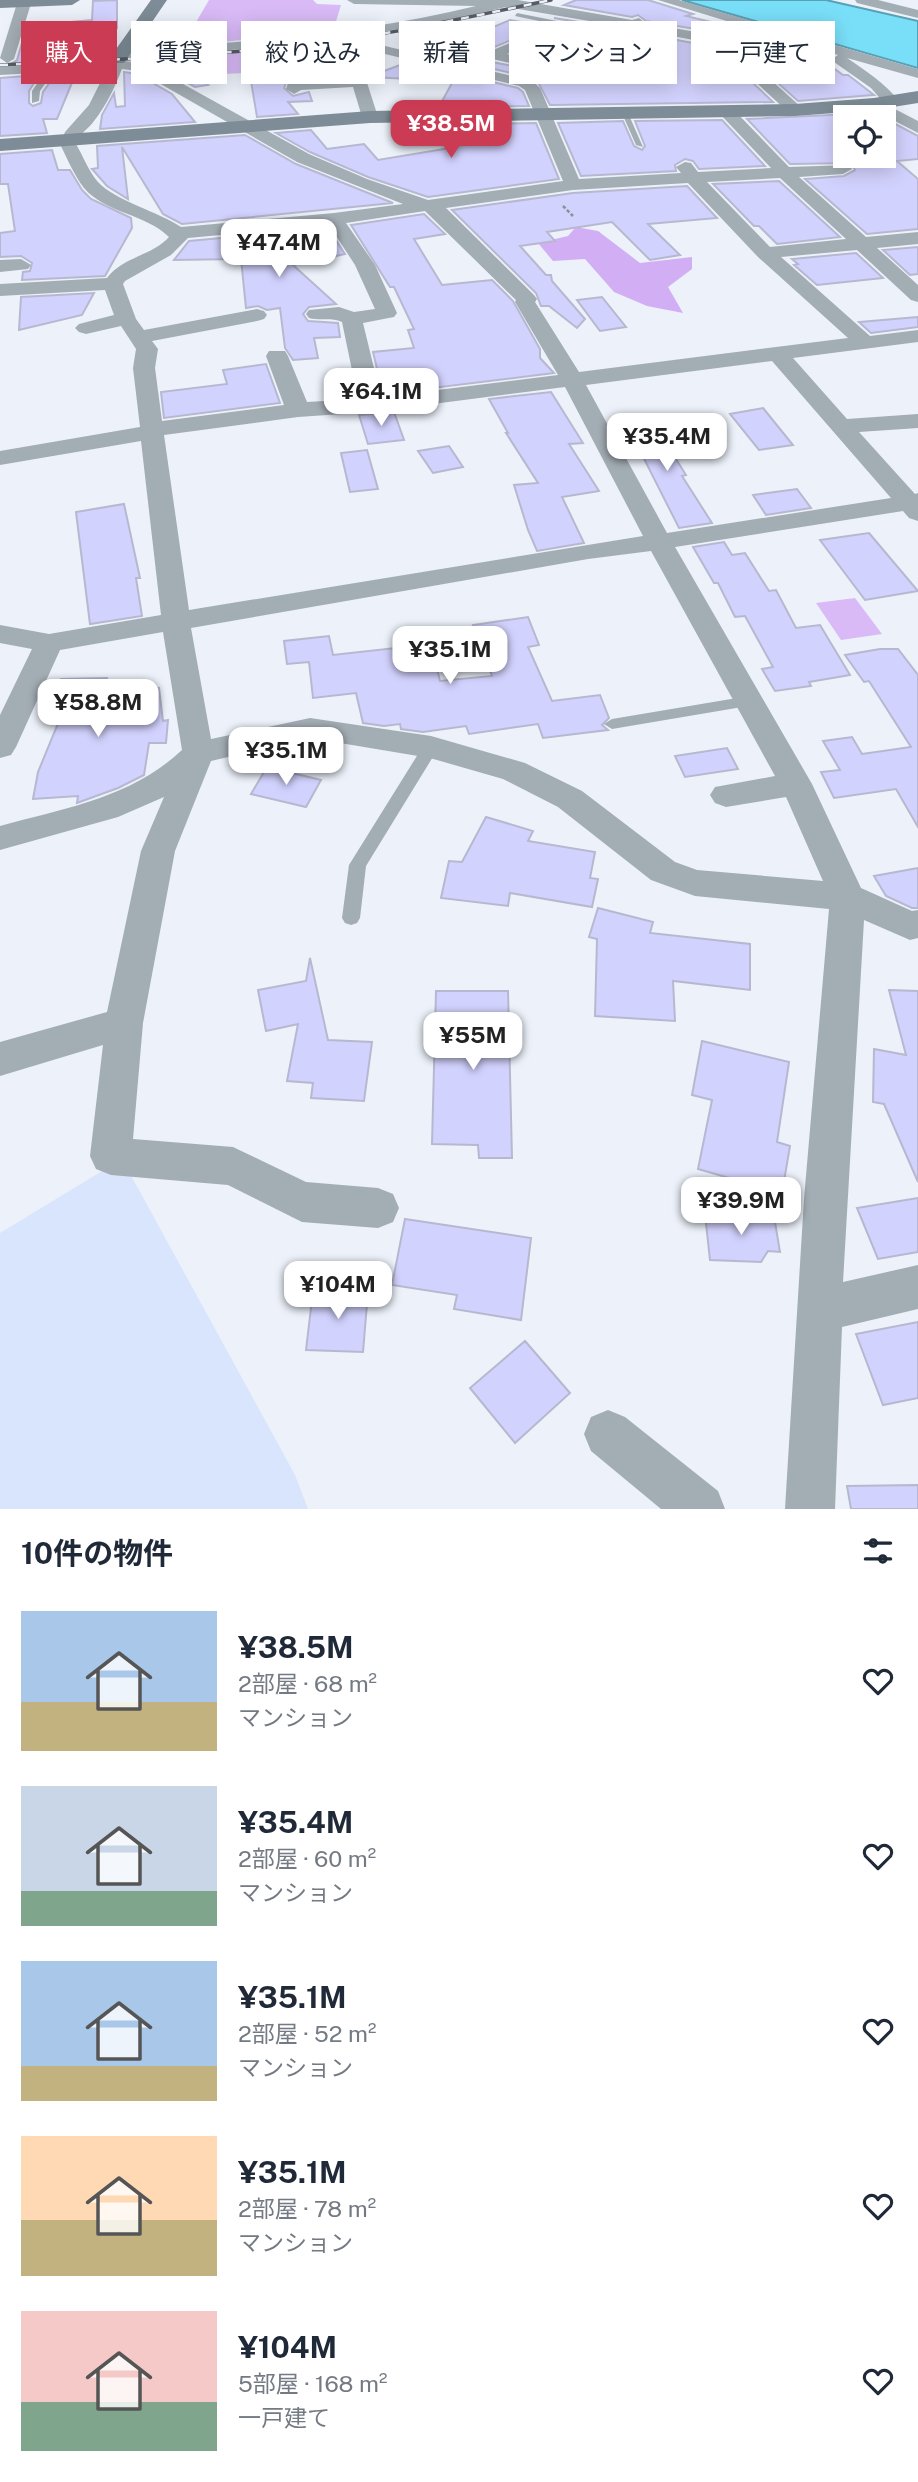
<!DOCTYPE html>
<html lang="ja">
<head>
<meta charset="utf-8">
<style>
  :root { --surface:#fff; --page:#f2f2f3; --text:#1f2937; --muted:#747a83; --accent:#cb3b53 }
  body { margin:0; font-family:"Public Sans","Noto Sans JP",sans-serif; background:var(--page); color:var(--text); height:100vh; display:flex; flex-direction:column; font-size:26px; white-space:nowrap }
  * { box-sizing:border-box; margin:0 }
  p { font-size:23px; color:var(--muted) }
  .icon { flex:none; width:38px; height:38px; fill:none; stroke:currentColor; stroke-width:2; stroke-linecap:round; stroke-linejoin:round }
  .map { position:relative; height:1509px; overflow:hidden }
  .panel { display:flex; flex-direction:column; background:var(--surface); flex:1 }
  .panel>* { flex:none }
  .guide { position:absolute; left:21px; top:21px; width:877px; height:63px; display:flex; gap:14px }
  .controls { position:absolute; left:833px; top:105px; display:grid; gap:14px }
  .controls a { display:grid; place-items:center; width:63px; height:63px; border-radius:0px; background:var(--surface); box-shadow:0 4px 18px #0003; font-size:35px }
  .price { position:absolute; translate:-50% -60px; padding:0 16px; border-radius:14px; background:#fff; color:#222; font-size:23px; line-height:46px; filter:drop-shadow(0 2px 4px #0008) }
  .price::after { content:''; position:absolute; left:50%; top:42px; width:21px; height:16px; margin-left:-10px; background:inherit; clip-path:polygon(0 0,100% 0,50% 100%) }
  .price.selected { background:var(--accent); color:#fff }
  ul { padding:0; list-style:none }
  li { display:flex; align-items:center; gap:21px; height:175px; padding:0 21px }
  li span { display:grid; place-items:center; flex:none; width:196px; height:140px; border-radius:0px; color:#555 }
  li>.icon { margin-inline-start:auto }
  span .icon { width:84px; height:84px; fill:#fffc; stroke-width:1 }
  li b { font-size:30px }
  h2 { display:flex; justify-content:space-between; align-items:center; height:84px; padding:0 21px; font-size:30px }
  .tag { padding:0 24px; border-radius:0px; background:var(--surface); box-shadow:0 4px 18px #0003; font-size:24px; line-height:63px }
  .tag.selected { background:var(--accent); color:#fff }
  .map>svg:first-child { display:block }
</style>
</head>
<body>
<div class="map">
<svg width="918" height="1509" viewBox="0 0 918 1509">
  <rect width="100%" height="100%" fill="#ecf1fa"/>
  <path fill="#d8e5fd" d="M122,1159L295,1475L308,1509H0V1233Z"/>
  <path fill="#d9baf7" d="M209,0H313L317,4L341,5L334,28L326,31L223,42L221,38L185,41Z
    M319,44L347,67L279,71L278,67L246,69V73L222,74L189,57Z
    M855,598L882,634L841,640L816,603Z"/>
  <path fill="#d2aff4" d="M576,227L598,231L640,263L692,257V269L668,287L683,313L647,306L614,292L585,259L553,261L538,243L568,236Z"/>
  <path fill="#79dff8" stroke="#58a0b4" stroke-width="2" d="M682,0H826L918,21V68Z"/>
  <path fill="#d2d2fe" stroke="#b7b8d0" stroke-width="2" d="M117,0V28L103,51L85,52L82,59L11,64L17,60L27,26L92,20L93,1Z
    M576,0H648L693,14L686,16L765,35L827,67H832L843,75H848L874,95L798,101L730,40L702,30L646,21L638,15L632,17L564,5Z
    M554,18L610,27L538,61L515,53L535,43L534,35L528,33L487,50L484,54L487,61L527,69L520,75L430,54L510,20L581,33L587,29L583,23Z
    M635,32L698,44L718,50L773,102L550,105L538,82L548,72Z
    M408,62L518,88L523,92L529,106L439,107L453,81L368,77Z
    M177,63L208,85L195,87L153,64Z
    M274,68L275,73L304,71L306,78L287,81L284,88L293,96L309,92L312,101L288,102L298,114L257,117L249,69Z
    M124,72L137,74L172,94L195,122L100,129L102,115L114,93L116,107L125,106Z
    M76,73L57,119H43L47,133L0,136V78L39,75L29,91V103L33,106L41,103L43,92L55,75Z
    M873,113L882,117H845V156H884V118L918,136V159L897,161L918,179V229L867,234L805,179L844,176L855,170L851,163L790,164L747,119Z
    M722,120L765,166L699,169L693,161L685,159L675,165L676,171L581,176L558,123L623,121L634,146L642,150L645,146L635,121Z
    M536,123L559,179L428,197L368,177L310,152L276,133L311,130L327,149L364,144L378,160L450,148L437,131L440,130L435,125Z
    M245,135L296,164L393,203L182,224L163,214L122,147L128,199L107,186L92,169L98,168L97,146Z
    M52,150L58,170H70L82,190L91,199L131,218L132,228L105,276L22,280L23,272L30,271L32,263L21,256L0,257V233L15,231L8,184H0V154Z
    M779,181L840,237L777,244L759,226H754L713,184Z
    M687,186L717,218L648,224L680,255L650,260L612,222L547,232L555,241L520,246L546,275H551L552,281L585,319L577,328L549,306H541L536,293L452,210L573,193Z
    M424,214L445,234L414,239L442,285L492,280L513,301L540,349V358L554,373L383,394L373,352L414,348L408,330L414,329L394,287H390L351,225Z
    M328,228L345,254L293,265L336,304L309,307L303,314L308,321L338,323L340,337L314,338L318,358L293,360L285,348L280,308L267,310L258,306L246,308L241,259L174,260L189,241Z
    M918,247V274L910,275L883,250Z
    M856,253L883,278L817,285L794,265L798,264L792,259Z
    M94,293L82,315L19,330L21,297Z
    M602,297L626,327L600,331L577,300Z
    M918,317V327L871,333L859,322Z
    M266,364L280,403L164,418L161,392L227,384L223,370Z
    M551,392L583,443L569,444L599,491L562,497L584,543L537,551L528,530L514,485L538,483L506,433H508L489,399Z
    M763,408L793,445L759,450L730,414Z
    M394,412L404,440L368,444L359,415Z
    M648,414L686,475L682,476L712,523L679,528L623,417Z
    M449,446L463,467L433,473L418,451Z
    M367,450L378,489L350,492L341,453Z
    M797,489L811,508L766,515L753,495Z
    M124,504L140,578H136L142,616L90,624L76,512Z
    M869,533L918,591L865,600L820,540Z
    M724,542L732,555L745,553L769,591L776,590L796,628L820,625L850,675L809,682L811,686L775,691L762,669L773,667L745,616L735,617L718,583H714L693,547Z
    M528,617L539,645L528,647L552,701L600,695L609,718L602,725L608,730L543,738L538,724L469,734L466,726L423,732L401,729L400,724L384,726L363,723L356,693L313,698L309,662L287,664L284,641L329,636L333,655L431,644L440,681L492,676L473,625Z
    M880,649H898L918,675V827L896,789L834,798L821,772L840,770L823,741L852,737L862,754L911,747L869,681L864,682L845,655Z
    M107,678L102,697L159,688L163,721L168,720L166,743H149L144,775L118,788L77,803L78,796L33,799L38,772L59,721H46L61,679Z
    M727,748L738,769L685,777L675,756Z
    M267,767L321,780L306,807L251,794Z
    M486,817L533,831L528,841L595,852L590,878L598,879L592,907L510,893L508,906L441,898L449,861L462,862Z
    M918,868V908H912L886,896L874,876Z
    M598,908L653,922L650,933L750,944V990L673,981L675,1021L595,1016L597,939L589,937Z
    M310,958L328,1040L372,1042L364,1101L311,1098L313,1083L287,1081L298,1024L266,1031L258,990L306,981Z
    M889,990L918,991V1182L884,1104L873,1102L874,1049L906,1055Z
    M436,991H508L512,1158H479L478,1145L432,1144Z
    M702,1041L789,1062L777,1142L790,1146L782,1193L698,1169L712,1100L692,1095Z
    M918,1198V1252L878,1259L857,1208Z
    M705,1214L774,1216L780,1252L768,1251L761,1262L710,1260Z
    M405,1219L531,1238L521,1320L454,1309L457,1295L392,1285Z
    M313,1291L368,1292L363,1352L306,1350Z
    M918,1322V1398L883,1405L856,1334Z
    M525,1341L570,1393L515,1443L470,1388Z
    M918,1485V1509H851L847,1486Z"/>
  <g fill="none" stroke-linecap="round" stroke-linejoin="round">
    <path stroke="#8c9199" stroke-width="2.5" stroke-dasharray="3.5 2" stroke-linecap="butt" d="M563,206L573,216"/>
    <path fill="#a3adb4" fill-rule="evenodd" d="M517,13L582,26L585,28L582,30L515,16Z
      M49,66L56,68L40,91L39,101L32,103V91Z
      M621,111L628,113L643,147L636,145Z
      M749,696L754,697L757,701L754,705L612,729L604,724L612,719Z
      M431,742L439,747L366,866L360,918L357,923L351,925L345,923L342,918L349,865L425,743Z"/>
    <path fill="#a3adb4" fill-rule="evenodd" d="M18,0H32L14,59L7,63L0,58Z
      M347,0H518L632,20L639,18L645,23L702,33L729,42L801,107L803,110L801,113H789L719,48L699,41L635,29L547,70L534,82L540,88L579,179L681,173L676,167L685,162L691,163L698,172L771,168L720,114L718,111L726,106L732,108L789,167L849,165L852,169L843,174L799,177L866,237L918,232V244L877,248L918,285V302L911,300L857,250L781,257L870,336L918,330V342L793,358L847,419L918,414V428L859,432L915,494L918,493V521L909,518L903,511L675,547L812,784L861,888L912,911L918,910V938L910,940L864,920L843,1282L918,1265V1309L842,1327L835,1509H785L804,1199L829,909L695,896L651,880L558,807L503,779L430,758L310,738L211,761L175,851L143,1023L133,1139L233,1147L306,1182L378,1188L393,1194L399,1208L393,1222L378,1228L302,1222L228,1185L111,1175L96,1169L90,1156L103,1045L0,1076V1042L107,1012L141,851L164,797L118,817L0,850V826C65,808 131,798 182,750L163,632L60,650L16,747L11,755L0,758V715L32,649L0,643V625L49,634L161,615L141,441L0,465V451L140,427L133,368L136,349L121,326L86,334L79,332L75,328L79,324L114,315L105,290L0,296V284L107,278C122,257 152,256 169,237C146,214 105,213 84,188C74,175 67,158 60,144L65,132L89,105L107,69L0,75V67L110,60V54L117,50C237,43 358,35 476,6L354,4ZM506,7L619,26L537,64L535,61L507,54L532,43V37L527,36L488,52L486,55L488,58L532,68L521,78L368,42L334,45L327,49L348,69L351,78L293,81L288,83L286,89L294,94L301,90L353,87L362,117L370,122L376,120L378,117L362,67L346,52L368,50L519,86L525,90L563,181L428,200L367,179L309,154L147,64L125,61L124,58C253,50 380,38 506,7ZM122,69L138,71L297,162L403,204L334,213L181,227C159,212 114,200 98,182C89,172 83,156 76,144C79,133 88,130 94,121C106,106 115,87 122,69ZM780,178L846,239L770,247L707,182ZM688,183L758,257L848,338L579,372L535,302L537,299L534,295L446,208L573,190ZM425,211L516,300L515,302L558,375L381,397L363,323L394,317L397,313L375,265L346,223ZM329,225L355,265L375,309L354,312L339,307L309,310L306,314L309,318C320,321 332,317 342,322L358,399L307,402L288,356L285,351H269L266,356L284,405L162,421L155,368L158,349L152,341L257,321L264,319L267,315L264,311L257,309L144,330L136,319L123,284L125,281L171,255L188,238ZM772,361L891,498L667,533L586,385ZM565,387L643,536L189,610L164,435L298,417L371,412ZM651,551L775,776L715,787L710,795L715,803L726,807L786,797L823,881L697,870L675,862L582,791L525,763L431,736L310,718L211,739L191,628L588,559Z
      M658,0H679L918,69V78L847,58C866,71 885,83 900,102L897,105L889,106L918,121V133L868,107L866,104L868,101L874,99L885,104L871,88L834,62L832,59L838,55Z
      M855,0H878L918,10V18L857,3Z
      M21,259L31,265L28,269L0,272V260Z
      M608,1410L625,1417L718,1491L725,1509H661L591,1451L584,1434L591,1417Z"/>
    <path fill="#7d8c96" fill-rule="evenodd" d="M0,0H80L72,5L0,8Z
      M151,0H167L124,63H112L109,59Z
      M918,91V103L874,110L795,116L370,123L0,151V139L370,111L795,104L874,98Z"/>
    <g stroke="#585c64" stroke-width="3.5">
      <path id="rail" d="M0,65C107,60 214,56 320,43C398,33 474,16 551,0"/>
    </g>
    <use href="#rail" stroke="#ecf1fa" stroke-width="2.5" stroke-dasharray="8" stroke-linecap="butt"/>
  </g>
</svg>
<div class="controls">
<a><svg class="icon" aria-label="locate" viewBox="0 0 24 24"><circle cx="12" cy="12" r="6"/><path d="M12 2v4M12 18v4M2 12h4M18 12h4"/></svg></a>
</div>
<b class="price selected" style="left:451px;top:160px">¥38.5M</b>
<b class="price" style="left:279px;top:279px">¥47.4M</b>
<b class="price" style="left:381px;top:428px">¥64.1M</b>
<b class="price" style="left:667px;top:473px">¥35.4M</b>
<b class="price" style="left:450px;top:686px">¥35.1M</b>
<b class="price" style="left:98px;top:739px">¥58.8M</b>
<b class="price" style="left:286px;top:787px">¥35.1M</b>
<b class="price" style="left:473px;top:1072px">¥55M</b>
<b class="price" style="left:741px;top:1237px">¥39.9M</b>
<b class="price" style="left:338px;top:1321px">¥104M</b>
<div class="guide">
<a class="tag selected">購入</a>
<a class="tag">賃貸</a>
<a class="tag">絞り込み</a>
<a class="tag">新着</a>
<a class="tag">マンション</a>
<a class="tag">一戸建て</a>
</div>
</div>
<section class="panel">
<h2>10件の物件<svg class="icon" aria-label="filters" viewBox="0 0 24 24"><path d="M4 7h16M4 17h16"/><circle cx="9" cy="7" r="2"/><circle cx="15" cy="17" r="2"/></svg></h2>
<ul>
<li><span style="background:linear-gradient(#a9c7e8 65%,#c2b280 0)"><svg class="icon" aria-label="home" viewBox="0 0 24 24"><path d="M3 11l9-7 9 7M6 9v11h12V9"/></svg></span><div><b>¥38.5M</b><p>2部屋 · 68 m²</p><p>マンション</p></div><svg class="icon" aria-label="heart" viewBox="0 0 24 24"><path d="M12 20l-8-8c-3-5 5-10 8-4 3-6 11-1 8 4z"/></svg></li>
<li><span style="background:linear-gradient(#c9d6e8 75%,#7fa58c 0)"><svg class="icon" aria-label="home" viewBox="0 0 24 24"><path d="M3 11l9-7 9 7M6 9v11h12V9"/></svg></span><div><b>¥35.4M</b><p>2部屋 · 60 m²</p><p>マンション</p></div><svg class="icon" aria-label="heart" viewBox="0 0 24 24"><path d="M12 20l-8-8c-3-5 5-10 8-4 3-6 11-1 8 4z"/></svg></li>
<li><span style="background:linear-gradient(#a9c7e8 75%,#c2b280 0)"><svg class="icon" aria-label="home" viewBox="0 0 24 24"><path d="M3 11l9-7 9 7M6 9v11h12V9"/></svg></span><div><b>¥35.1M</b><p>2部屋 · 52 m²</p><p>マンション</p></div><svg class="icon" aria-label="heart" viewBox="0 0 24 24"><path d="M12 20l-8-8c-3-5 5-10 8-4 3-6 11-1 8 4z"/></svg></li>
<li><span style="background:linear-gradient(#ffd9b3 60%,#c2b280 0)"><svg class="icon" aria-label="home" viewBox="0 0 24 24"><path d="M3 11l9-7 9 7M6 9v11h12V9"/></svg></span><div><b>¥35.1M</b><p>2部屋 · 78 m²</p><p>マンション</p></div><svg class="icon" aria-label="heart" viewBox="0 0 24 24"><path d="M12 20l-8-8c-3-5 5-10 8-4 3-6 11-1 8 4z"/></svg></li>
<li><span style="background:linear-gradient(#f6c9c9 65%,#7fa58c 0)"><svg class="icon" aria-label="home" viewBox="0 0 24 24"><path d="M3 11l9-7 9 7M6 9v11h12V9"/></svg></span><div><b>¥104M</b><p>5部屋 · 168 m²</p><p>一戸建て</p></div><svg class="icon" aria-label="heart" viewBox="0 0 24 24"><path d="M12 20l-8-8c-3-5 5-10 8-4 3-6 11-1 8 4z"/></svg></li>
</ul>
</section>
</body>
</html>
